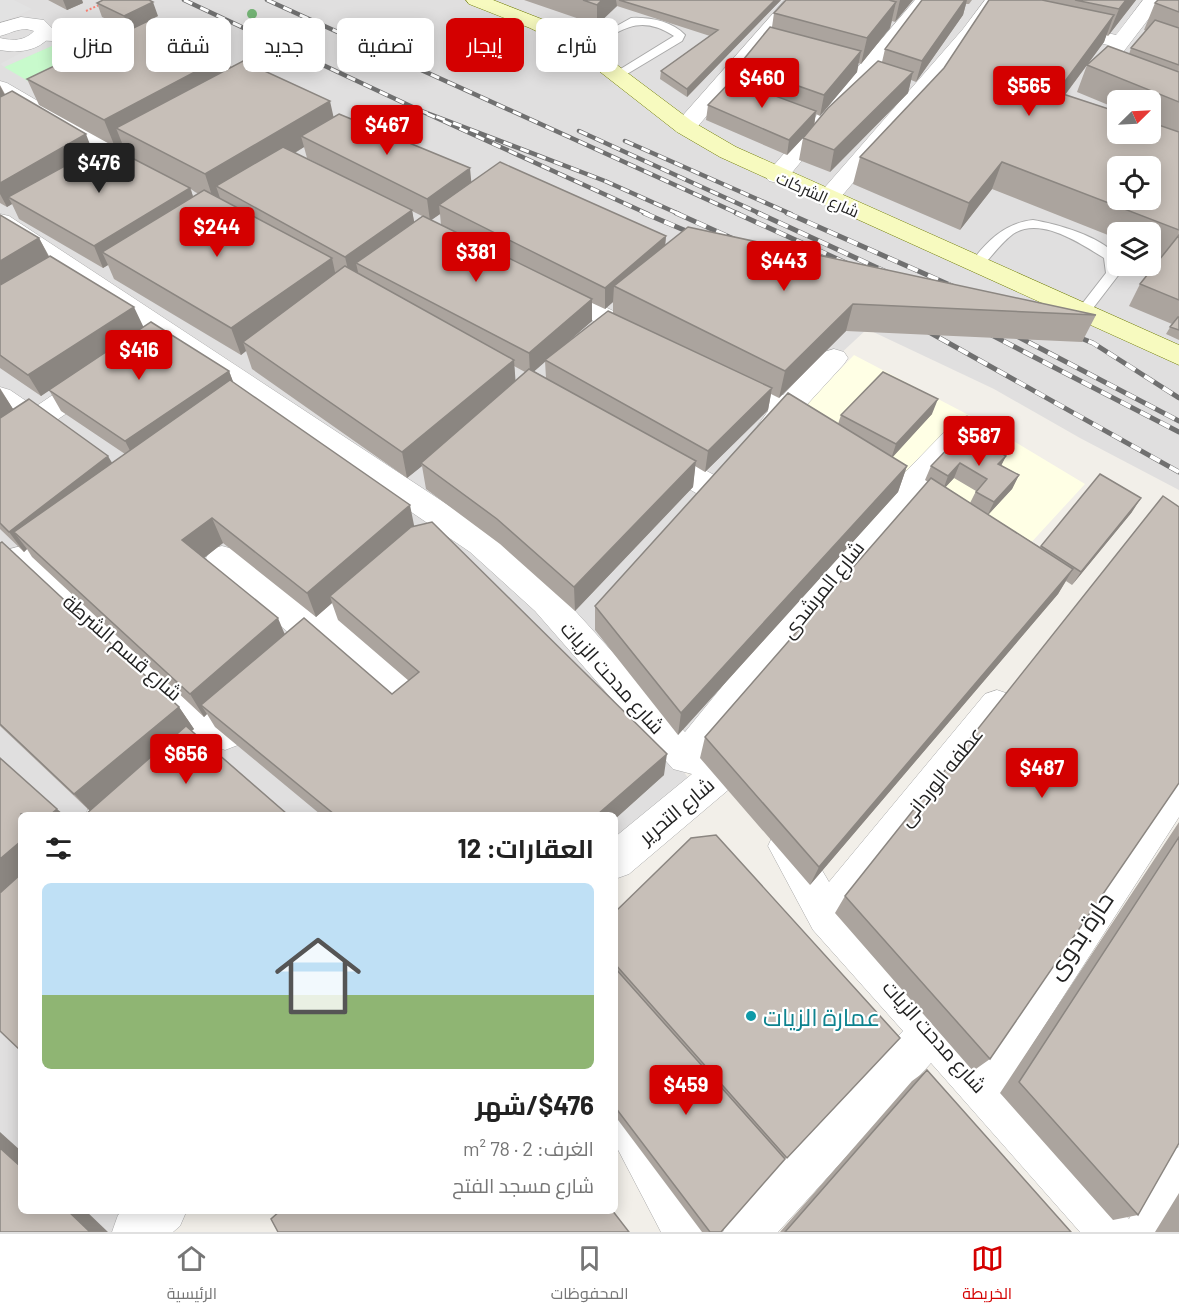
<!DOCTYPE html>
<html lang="ar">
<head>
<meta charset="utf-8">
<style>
  :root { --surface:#fff; --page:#f6f6f6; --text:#222; --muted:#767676; --line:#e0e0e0; --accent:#d40000 }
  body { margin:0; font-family:Barlow,Cairo,sans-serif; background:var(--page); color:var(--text); direction:rtl; height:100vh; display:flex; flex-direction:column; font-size:22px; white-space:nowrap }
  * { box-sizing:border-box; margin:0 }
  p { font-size:20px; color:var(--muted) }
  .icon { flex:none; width:33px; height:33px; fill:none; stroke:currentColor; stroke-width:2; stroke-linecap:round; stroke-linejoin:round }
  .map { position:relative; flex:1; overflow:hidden; direction:ltr }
  .sheet { position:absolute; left:18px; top:812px; width:600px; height:402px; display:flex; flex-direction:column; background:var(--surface); border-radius:9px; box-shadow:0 3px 15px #0003; direction:rtl }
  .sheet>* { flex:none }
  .top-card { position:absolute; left:18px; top:18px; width:600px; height:54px; direction:rtl; display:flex; gap:12px }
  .needle { width:39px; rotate:66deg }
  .buttons { position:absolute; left:1107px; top:90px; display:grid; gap:12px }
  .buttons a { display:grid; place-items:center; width:54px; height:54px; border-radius:9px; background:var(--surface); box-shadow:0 3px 15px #0003; font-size:30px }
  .price { position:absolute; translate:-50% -51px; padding:0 14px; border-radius:6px; background:var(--accent); color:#fff; font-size:20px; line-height:39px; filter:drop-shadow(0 2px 3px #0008) }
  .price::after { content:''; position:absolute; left:50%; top:36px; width:18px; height:14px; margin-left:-9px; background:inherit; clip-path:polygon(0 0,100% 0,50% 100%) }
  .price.active { background:#222; color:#fff }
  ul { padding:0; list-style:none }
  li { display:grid; align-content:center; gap:12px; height:318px; padding:0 24px }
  li span { display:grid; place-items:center; height:186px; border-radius:9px; color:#555 }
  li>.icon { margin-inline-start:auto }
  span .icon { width:108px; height:108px; fill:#fffc; stroke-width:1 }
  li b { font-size:26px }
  h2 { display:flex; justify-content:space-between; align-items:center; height:72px; padding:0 24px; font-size:26px }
  .chip { padding:0 21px; border-radius:9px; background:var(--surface); box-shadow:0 3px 15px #0003; font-size:21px; line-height:54px }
  .chip.active { background:var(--accent); color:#fff }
  .menu { display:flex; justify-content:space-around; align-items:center; height:84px; border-top:2px solid var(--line); background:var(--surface); font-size:16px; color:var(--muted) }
  .menu a { display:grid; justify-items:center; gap:3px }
  .menu .active { color:var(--accent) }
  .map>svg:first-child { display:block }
</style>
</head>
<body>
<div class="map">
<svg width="1179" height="1232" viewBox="0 0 1179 1232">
  <rect width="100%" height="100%" fill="#f2efe9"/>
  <path fill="#e0dfdf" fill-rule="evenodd" d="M0,0H1179V490L1080,438L994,389L867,329L779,411L904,488L672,757L700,793L615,867V814H21V1210L181,1211L153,1232H0ZM1118,100H1150V134H1118ZM1118,166H1150V200H1118ZM1118,232H1150V266H1118Z"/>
  <path fill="#ffffe5" d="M854,355L982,422L1085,484L1027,547L798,413Z"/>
  <path fill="#c8facc" d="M65,40L104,60L43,90L4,67Z"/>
  <path fill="#e2e2e2" d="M0,0H14L32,9L0,23Z
    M73,33L104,60L65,40L4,67L0,64L42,42Z"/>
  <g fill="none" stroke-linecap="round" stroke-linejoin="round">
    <g stroke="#a9a9a9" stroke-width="2">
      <path id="service" d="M631,18C649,17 672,21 685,35L682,41L622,77H614V73L674,36C637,12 620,32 587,50L583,51L577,48Z
        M1033,220C1057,224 1100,236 1117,256L1120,273L1087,316H1077L1075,313L1106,273L1104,258C1080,243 1040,216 1013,234C1001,243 991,257 981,268H971L969,265C986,242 1004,223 1033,220Z"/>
    </g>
    <g stroke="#a9a9a9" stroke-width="1">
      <path id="minor" d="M785,0H805L693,132L685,134L677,132L674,127L677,122Z
        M915,0H935L785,181L777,183L769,181L765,176L769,171Z
        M985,0H1005L977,37L835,204L827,206L819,204L815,199L819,194L963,29Z
        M1143,0H1163L1114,64L1179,90V103L1105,76L1093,65L1108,45L1053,32L1050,28L1053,24L1060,22L1116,35Z
        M42,30H73L127,51L130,55L127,59L120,61L70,42L35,40L32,36L35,32Z
        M0,81L7,83L146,164L149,169L146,174L138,176L130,174L0,97Z
        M0,214L9,216L492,534L559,593L685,732L810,579L881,497L957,419L967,416L977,419L981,426L867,555L720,742L738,743L751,747L759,764L754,776L740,780L629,874L615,879V837L692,774L673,769L535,611L470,552L0,232Z
        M553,282L653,330L657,336L653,342L644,345L635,342L544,296L540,290L544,284Z
        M834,349L844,352L848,358L844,364L782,432L772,435L762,432L758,425L768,411L720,387L716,380L720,373L730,370L783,395L824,352Z
        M95,370L105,373L109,380L105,387L10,452L0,456V431L14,421L0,411V387L10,390L35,407L85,373Z
        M655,445L665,448L725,481L729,489L725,497L714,500L703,497L645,464L640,456L645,448Z
        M21,546L32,549L208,701C225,687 234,673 256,681L261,692L256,703L235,721L243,734L238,745L225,750L210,744L131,814H86L91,802L183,723L10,567L5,558L10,549Z
        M222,546L233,549L313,614L359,576L370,572L381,576L386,585L381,594L346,624L421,689L426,700L421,711L409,715L397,711L323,644C306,659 295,676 271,668L266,658L271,648L289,633L211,567L206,558L211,549Z
        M997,690L1009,694L1014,705L1009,716L853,915L978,1051L1166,773L1179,768V817L1007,1084L1129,1219L1163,1154L1179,1147V1218L1172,1232H1080L931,1063L778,1232H723L729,1215L903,1031L813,930L768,846L774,833L787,828L800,833L829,882L985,694Z
        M615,1077L630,1084L709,1232H661L615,1144Z
        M125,1210H187L180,1226L173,1232H112L118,1215Z"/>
    </g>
    <g stroke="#a9a9a9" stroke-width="1">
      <path id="tertiary" d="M21,17L44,20L54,30C44,50 21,54 0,50V38C13,41 25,41 34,31C21,26 12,33 0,36V23Z"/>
    </g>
    <g stroke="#707d05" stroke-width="1">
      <path id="secondary" d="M466,0H493L544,20L581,38L693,122L736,147L1179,345V365L720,157L677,132L567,46L530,28L469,4Z"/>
    </g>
    <path stroke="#fa8072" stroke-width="2" stroke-dasharray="2 2" stroke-linecap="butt" d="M86,11L110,0"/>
    <use href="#service" fill="#fff" fill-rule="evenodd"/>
    <use href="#minor" fill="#fff" fill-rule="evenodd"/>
    <use href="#tertiary" fill="#fff" fill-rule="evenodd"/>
    <use href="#secondary" fill="#f7fabf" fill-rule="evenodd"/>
    <g stroke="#707070" stroke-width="4.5">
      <path id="rail-far1" d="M184,0L419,110
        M267,0L739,214
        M579,131L761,214
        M625,141L791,214
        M648,214L419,110L605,181L679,214"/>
    </g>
    <g stroke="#707070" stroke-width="5">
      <path id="rail" d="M644,213L698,236
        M676,213L738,241
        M736,213L855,267
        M758,213L893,275
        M787,213L959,289
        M920,327L1179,472
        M984,331L1179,432
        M1009,332L1179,421
        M1068,333L1093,343L1179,398"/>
    </g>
    <use href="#rail-far1" stroke="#fff" stroke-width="3" stroke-dasharray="9" stroke-linecap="butt"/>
    <use href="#rail" stroke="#fff" stroke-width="4" stroke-dasharray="11" stroke-linecap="butt"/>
  </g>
  <circle fill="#74b475" cx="252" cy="14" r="5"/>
  <path fill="#aba49e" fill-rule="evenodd" d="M48,0H82L83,3L67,10Z
    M524,0H781L687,97L660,79L661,71L710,36L617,6L597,25Z
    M786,0H913L895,22L892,21L890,28L861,64L858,63L857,72L820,116L816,114L814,125L882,62L885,49L922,0H972L969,4H966L963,15L916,82L911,80L908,93L830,172L799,160L803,138L804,137L787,155L706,120L708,105L737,82L739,65L772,27L774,13Z
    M989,0H1136L1108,36L1106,35L1104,42L1065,95L1150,122V100H1118V109L1077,92L1087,65L1129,54L1131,48L1146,31L1144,30L1155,3L1179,0V340L1166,334L1172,324L1129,306L1140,284L1162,257L1150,252V232H1118V239L992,189L960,230L853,184L860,157L944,68Z
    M97,3L158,16L150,20L171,30L212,34L216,50L231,67L334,117L471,182L666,236L665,245L1096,315L1082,342L846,331L779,398L771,394L768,410L705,472L695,466L693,487L575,611L500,544L426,489L422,466L407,478L252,369L246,351L241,355L114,279L108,265L103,268L19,219L12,204L7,207L0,203V85L5,94L93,151L127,155L122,143L115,147L39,105L27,79L129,30L102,17ZM304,147L307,158L352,181L295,153ZM191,189L195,192L199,194L193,197ZM412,211L422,216L414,222ZM440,214L441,225L431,220ZM613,302V314L559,349L592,321V303L605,309ZM545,361L546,378L534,371ZM514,366L525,372L515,381Z
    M0,215L39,238L49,256L143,327L229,371L233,382L414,527L664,775L615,819V814H320L215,727L207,714L204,717L32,557L27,549L24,552L0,529V388L13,409L112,463L125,454L61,411L49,390L41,396L0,368ZM223,543L316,617L332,603L338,620L409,681L392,694L285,634L204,558Z
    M932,414L892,457L907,466L898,492L678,735L595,630V606L838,424L841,415Z
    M976,451L1006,456L1001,465L1019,475L1012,489L988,515L1040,547L1041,546L1132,512L1072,585L1066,581L1058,594L810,885L700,758L705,737L928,482L925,480L931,466ZM954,478L976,491L970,503L945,487Z
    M0,543L179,707L194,729L90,811L0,726Z
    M1179,822V1143L1138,1215L1113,1220L1000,1093Z
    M845,896L990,1059L973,1071L835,913Z
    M615,912L900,1038L785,1159L721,1232H702L615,1116Z
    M927,1070L1071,1232H780L912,1081Z
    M1179,1193V1232H1155Z"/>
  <path fill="#8b8681" d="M63,0H82L83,3L67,10Z
    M602,0H616L617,6L597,25V5Z
    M775,0H781L687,97V89Z
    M900,0H913L895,22Z
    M965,0H967L963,15L916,82L922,61Z
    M1126,0H1136L1108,36L1119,9Z
    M153,2L158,16L129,30L124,16Z
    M896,2L890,28L861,64L867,38Z
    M1114,15L1104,42L1047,119L1057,92Z
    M212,34L219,60L227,55L235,82L116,128L122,143L115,147L104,120L197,41Z
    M861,51L857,72L820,116L824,95Z
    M913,72L908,93L830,172L834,150Z
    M0,86L11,107L0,112Z
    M330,101L336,128L301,136L304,147L228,193L216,186L220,198L214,202L205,174Z
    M816,111L814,126L787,155L789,140Z
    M86,134L94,155L8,197L12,204L7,207L0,194V183Z
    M1002,162L992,189L960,230L969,203Z
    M470,168L472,189L439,205L440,214L430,221L427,199Z
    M190,188L198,210L102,252L108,265L103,268L94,246Z
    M412,210L416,232L356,263L358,272L350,278L345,257Z
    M666,236L664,257L614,286L613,302L605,309V288Z
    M39,238L53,265L0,298V261Z
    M332,258L338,286L243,342L246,351L241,355L231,328Z
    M592,299V321L530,375L529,353Z
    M853,304L846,331L779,398L785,371Z
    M134,307L144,328L41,396L28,375Z
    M514,360L516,387L421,463L422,466L407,478L402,452Z
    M229,371L237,392L136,462L125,441Z
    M772,388L768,410L705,472L708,451Z
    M0,389L17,415L0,427Z
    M938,399L932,414L891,459L896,444Z
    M108,456L120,476L14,532L27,549L24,552L9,532Z
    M1006,456L999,470L998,464Z
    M696,461L693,487L575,611L574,587Z
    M960,463L954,478L943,490L948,476Z
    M907,466L898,492L678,735L681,713Z
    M1019,475L1012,489L987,516L994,502Z
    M1141,498L1132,512L1072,585L1081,572Z
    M410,505L415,530L330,596L332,603L316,617L307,593Z
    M212,518L223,543L195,565L182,540Z
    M1073,569L1058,594L810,885L819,867Z
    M278,618L288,642L201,705L207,714L204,717L190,694Z
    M179,707L194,729L93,814L74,794Z
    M667,754L664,775L615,819V814H598Z
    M57,809L63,814H51Z
    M21,841V879L0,897V859Z
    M0,1132L21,1151V1167L0,1148Z
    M67,1210H85L108,1232H90Z"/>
  <path fill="#c7bfb8" stroke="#8b8681" stroke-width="1.5" fill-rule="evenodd" d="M103,0H149L153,2L124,16L97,3Z
    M583,0H602L597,5Z
    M619,0H775L687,89L661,71L718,30Z
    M786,0H889L896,2L867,38L774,13Z
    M922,0H965L922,61L885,49Z
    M989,0H1042L1114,15L1057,92L1118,112V134H1150V122L1179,132V230L1002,162L969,203L860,157L944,68ZM1118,166H1150V200H1118Z
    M1075,0H1126L1119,9Z
    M1158,0H1179V12L1155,3Z
    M150,20L171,30L186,22L212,34L197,41L227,55L104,120L27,79Z
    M1155,20L1179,28V65L1131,48Z
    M770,27L861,51L824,95L739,65Z
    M1108,46L1179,72V102L1087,65Z
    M243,61L330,101L205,174L116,128Z
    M878,61L913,72L834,150L803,138L828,108Z
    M732,80L816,111L789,140L708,105Z
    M12,91L86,134L0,183V97Z
    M339,114L470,168L427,199L301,136Z
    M105,144L190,188L94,246L8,197Z
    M283,147L412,210L345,257L216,186Z
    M500,162L666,236L605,288L439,205Z
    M204,190L332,258L231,328L102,252Z
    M0,215L39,238L0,261Z
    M423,216L592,299L529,353L356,263Z
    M688,227L1096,315L853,304L785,371L614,286Z
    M1179,235V300L1140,284Z
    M50,256L134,307L28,375L0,355V285Z
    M345,266L514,360L402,452L243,342Z
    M608,311L772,388L708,451L545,360Z
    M1178,317H1179V330L1170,327Z
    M151,322L229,371L125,441L49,390Z
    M529,369L696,461L574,587L497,519L421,463Z
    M883,372L938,399L896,444L841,415Z
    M230,380L410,505L307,593L212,518L182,540L278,618L190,694L14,532Z
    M788,393L907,466L681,713L595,606Z
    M29,399L108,456L9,532L0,523V418Z
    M956,440L976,451L984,443L1006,456L998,464L1019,475L994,502L976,492L987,479L960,463L948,476L931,466Z
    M1100,474L1141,498L1081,572L1041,546Z
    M931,478L1073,569L819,867L705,737Z
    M1163,496L1179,507V783L990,1059L845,896Z
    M432,522L667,754L598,814H334L201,705L304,618L392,694L419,672L330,596L411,527Z
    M2,542L179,707L74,794L0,724V543Z
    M186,726L287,814H86Z
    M0,758L57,809L51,814H21V841L0,859Z
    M716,835L900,1038L787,1158L615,964V912L691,838Z
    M1179,837V1143L1138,1215L1019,1082Z
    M21,874V1051L0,1031V893Z
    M615,968L785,1159L721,1232H710L615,1107Z
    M927,1070L1071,1232H785Z
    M0,1148L21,1167V1210H67L90,1232H0Z
    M281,1210H612L629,1232H278L271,1219Z"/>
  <circle fill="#0f9aa8" stroke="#fff" stroke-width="2" cx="751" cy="1016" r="6"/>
  <g text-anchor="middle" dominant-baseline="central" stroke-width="4.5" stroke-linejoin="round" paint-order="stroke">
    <g font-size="16" fill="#222" stroke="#fff">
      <text transform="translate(818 194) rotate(24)">شارع الشركات</text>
    </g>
    <g font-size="20" fill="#222" stroke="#fff">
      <text transform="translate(822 589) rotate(-51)">شارع المرشدى</text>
      <text transform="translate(123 647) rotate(41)">شارع قسم الشرطة</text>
      <text transform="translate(613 677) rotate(48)">شارع مدحت الزيات</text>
      <text transform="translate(940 776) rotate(-51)">عطفه الوردانى</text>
      <text transform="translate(676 810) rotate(-40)">شارع التحرير</text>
      <text transform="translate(935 1036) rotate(48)">شارع مدحت الزيات</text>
    </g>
    <g font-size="24" fill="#222" stroke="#fff">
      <text transform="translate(1079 935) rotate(-56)">حارة بدوى</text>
    </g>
    <g font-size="24" fill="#0d838f" stroke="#fff" text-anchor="start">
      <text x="763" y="1016">عمارة الزيات</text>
    </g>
  </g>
</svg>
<div class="buttons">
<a><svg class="needle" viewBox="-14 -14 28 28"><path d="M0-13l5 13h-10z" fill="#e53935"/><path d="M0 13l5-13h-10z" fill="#767676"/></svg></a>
<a><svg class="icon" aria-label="locate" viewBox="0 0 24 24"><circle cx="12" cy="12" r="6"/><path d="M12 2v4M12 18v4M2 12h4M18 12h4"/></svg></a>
<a><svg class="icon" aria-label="layers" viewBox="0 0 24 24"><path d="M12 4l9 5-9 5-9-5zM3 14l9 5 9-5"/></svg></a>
</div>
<b class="price" style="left:762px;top:109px">$460</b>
<b class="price" style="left:1029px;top:117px">$565</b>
<b class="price" style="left:387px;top:156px">$467</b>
<b class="price active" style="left:99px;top:194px">$476</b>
<b class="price" style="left:217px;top:258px">$244</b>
<b class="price" style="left:476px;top:283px">$381</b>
<b class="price" style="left:784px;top:292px">$443</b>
<b class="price" style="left:139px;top:381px">$416</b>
<b class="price" style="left:979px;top:467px">$587</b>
<b class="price" style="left:186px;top:785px">$656</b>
<b class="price" style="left:1042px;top:799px">$487</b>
<b class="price" style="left:686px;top:1116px">$459</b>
<div class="top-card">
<a class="chip">شراء</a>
<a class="chip active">إيجار</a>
<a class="chip">تصفية</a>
<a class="chip">جديد</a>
<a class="chip">شقة</a>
<a class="chip">منزل</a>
</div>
<section class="sheet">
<h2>العقارات: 12<svg class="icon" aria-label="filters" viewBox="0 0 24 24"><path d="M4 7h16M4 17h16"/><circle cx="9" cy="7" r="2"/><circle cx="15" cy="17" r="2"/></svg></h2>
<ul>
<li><span style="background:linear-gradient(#bfe0f5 60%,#8fb573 0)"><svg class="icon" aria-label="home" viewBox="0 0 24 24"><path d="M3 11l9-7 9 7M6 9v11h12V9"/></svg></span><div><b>$476/شهر</b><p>الغرف: 2 · 78 m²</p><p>شارع مسجد الفتح</p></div></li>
</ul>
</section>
</div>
<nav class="menu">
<a class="active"><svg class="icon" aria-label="map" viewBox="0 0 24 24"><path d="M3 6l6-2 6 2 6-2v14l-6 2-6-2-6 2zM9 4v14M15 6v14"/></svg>الخريطة</a>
<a><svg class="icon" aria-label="saved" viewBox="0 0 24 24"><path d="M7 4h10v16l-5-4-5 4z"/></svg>المحفوظات</a>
<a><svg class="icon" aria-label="home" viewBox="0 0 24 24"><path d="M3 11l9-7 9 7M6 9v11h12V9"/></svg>الرئيسية</a>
</nav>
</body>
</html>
